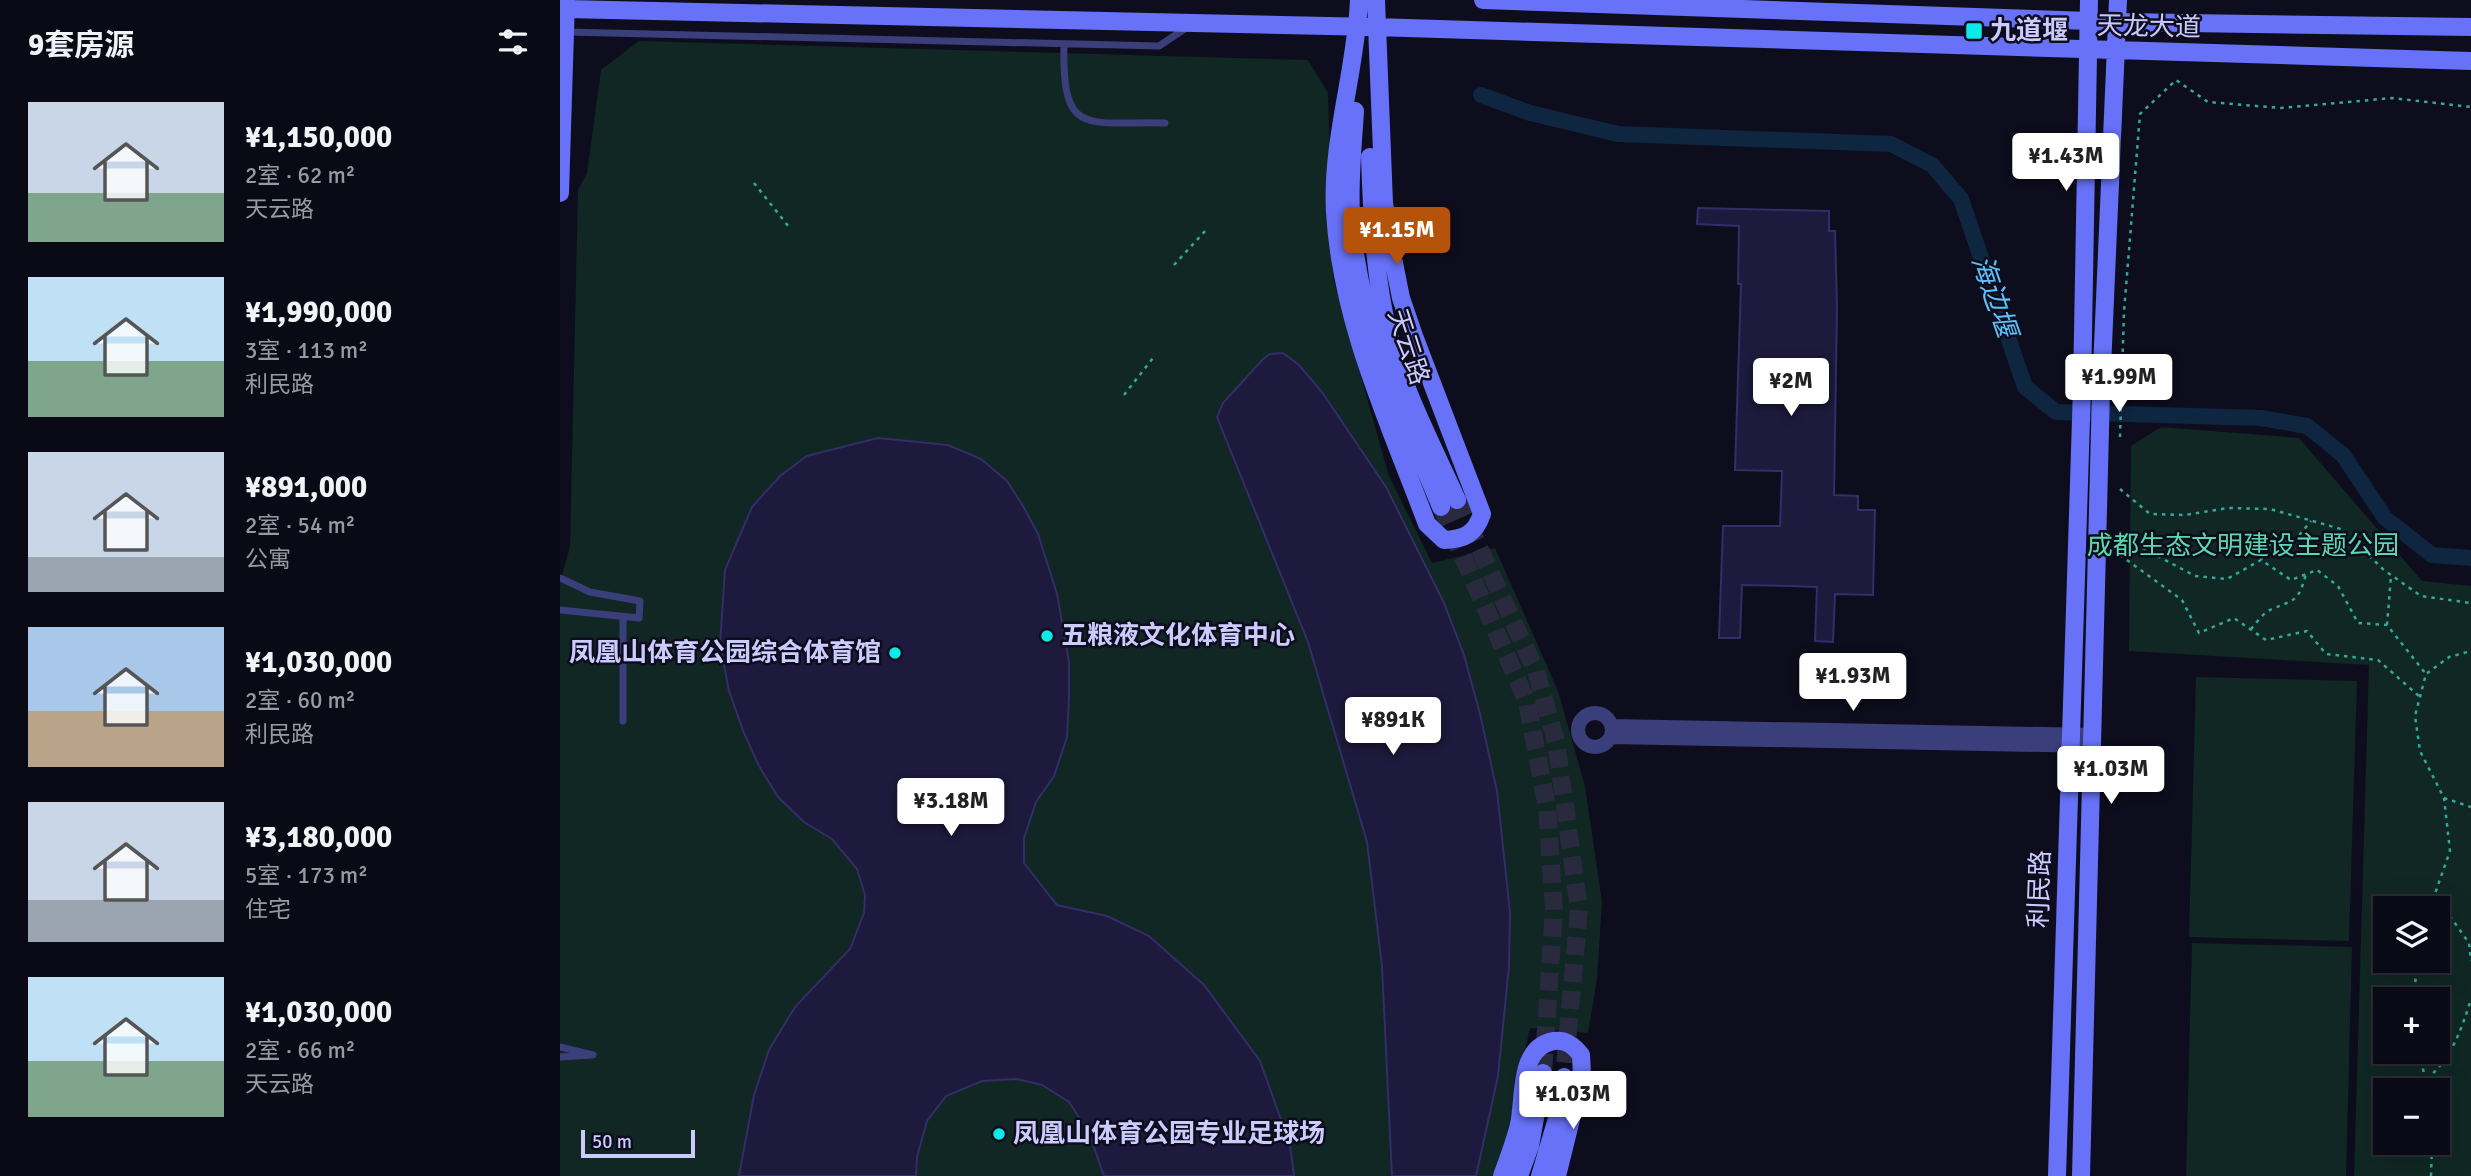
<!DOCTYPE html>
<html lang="zh">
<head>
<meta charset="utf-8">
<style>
  :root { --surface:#0a0a16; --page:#181823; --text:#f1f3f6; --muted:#999aa1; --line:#2a2b35; --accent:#b45309 }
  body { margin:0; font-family:Signika,"Noto Sans SC",sans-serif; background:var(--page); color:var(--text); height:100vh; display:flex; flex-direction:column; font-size:26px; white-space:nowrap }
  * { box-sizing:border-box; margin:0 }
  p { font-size:23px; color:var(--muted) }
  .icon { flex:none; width:38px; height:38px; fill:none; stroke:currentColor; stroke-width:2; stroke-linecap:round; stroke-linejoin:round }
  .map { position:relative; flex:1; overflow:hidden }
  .sheet { display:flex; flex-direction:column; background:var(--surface); width:560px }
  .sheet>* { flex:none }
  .buttons { position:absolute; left:1813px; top:896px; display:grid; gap:14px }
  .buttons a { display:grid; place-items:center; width:77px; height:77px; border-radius:0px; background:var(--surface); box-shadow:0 7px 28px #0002,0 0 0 2px var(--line); font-size:35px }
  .scale { position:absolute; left:21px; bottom:18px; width:114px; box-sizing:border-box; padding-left:7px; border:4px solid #cccbfd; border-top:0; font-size:19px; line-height:24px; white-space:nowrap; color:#cccbfd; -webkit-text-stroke:5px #0e0d1d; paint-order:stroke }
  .price { position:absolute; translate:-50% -60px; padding:0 16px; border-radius:7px; background:#fff; color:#222; font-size:23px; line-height:46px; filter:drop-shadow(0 2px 4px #0008) }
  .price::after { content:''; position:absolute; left:50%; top:42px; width:21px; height:16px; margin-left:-10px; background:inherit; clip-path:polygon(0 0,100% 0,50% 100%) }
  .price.active { background:var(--accent); color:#fff }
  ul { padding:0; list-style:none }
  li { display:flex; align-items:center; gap:21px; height:175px; padding:0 28px }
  li span { display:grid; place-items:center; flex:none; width:196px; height:140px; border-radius:0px; color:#555 }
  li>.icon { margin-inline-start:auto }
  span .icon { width:84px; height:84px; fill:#fffc; stroke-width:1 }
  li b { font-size:30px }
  h2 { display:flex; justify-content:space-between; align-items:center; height:84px; padding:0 28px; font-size:30px }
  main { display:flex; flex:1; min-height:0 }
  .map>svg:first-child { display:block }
</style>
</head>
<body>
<main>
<section class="sheet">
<h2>9套房源<svg class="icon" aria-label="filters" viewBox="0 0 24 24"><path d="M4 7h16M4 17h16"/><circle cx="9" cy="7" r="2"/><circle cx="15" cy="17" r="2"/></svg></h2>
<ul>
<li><span style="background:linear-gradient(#c9d6e8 65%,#7fa58c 0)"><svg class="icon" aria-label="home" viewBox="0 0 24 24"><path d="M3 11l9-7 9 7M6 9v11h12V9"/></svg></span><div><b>¥1,150,000</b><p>2室 · 62 m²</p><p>天云路</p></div></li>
<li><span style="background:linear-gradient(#bfe0f5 60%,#7fa58c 0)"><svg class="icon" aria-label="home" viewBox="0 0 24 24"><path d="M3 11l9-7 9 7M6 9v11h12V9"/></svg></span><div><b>¥1,990,000</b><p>3室 · 113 m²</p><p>利民路</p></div></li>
<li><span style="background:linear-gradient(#c9d6e8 75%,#9aa5b1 0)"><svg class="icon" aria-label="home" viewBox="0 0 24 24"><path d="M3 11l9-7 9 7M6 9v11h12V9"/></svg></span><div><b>¥891,000</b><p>2室 · 54 m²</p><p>公寓</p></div></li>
<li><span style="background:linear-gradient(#a9c7e8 60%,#b9a48a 0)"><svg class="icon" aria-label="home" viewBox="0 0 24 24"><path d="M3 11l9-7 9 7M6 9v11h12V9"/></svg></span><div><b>¥1,030,000</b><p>2室 · 60 m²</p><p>利民路</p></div></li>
<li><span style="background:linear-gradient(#c9d6e8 70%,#9aa5b1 0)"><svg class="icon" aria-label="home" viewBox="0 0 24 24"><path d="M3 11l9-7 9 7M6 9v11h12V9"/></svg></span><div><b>¥3,180,000</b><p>5室 · 173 m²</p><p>住宅</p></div></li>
<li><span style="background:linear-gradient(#bfe0f5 60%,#7fa58c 0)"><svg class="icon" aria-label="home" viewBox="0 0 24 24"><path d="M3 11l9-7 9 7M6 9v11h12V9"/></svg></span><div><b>¥1,030,000</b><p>2室 · 66 m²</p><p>天云路</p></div></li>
</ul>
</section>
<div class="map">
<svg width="1911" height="1176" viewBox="0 0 1911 1176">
  <rect width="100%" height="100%" fill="#0e0d1d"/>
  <path fill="#102724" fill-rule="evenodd" d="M79,41L748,60L768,93L773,278L829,476L872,563L935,548L998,691L1025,786L1042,902L1037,979L1028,1033L970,1028L938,1176H0V582L10,547L18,190L27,173L41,70Z
    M1601,427L1739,438L1862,581L1911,586V1176H1794L1809,665L1569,651L1571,446ZM1825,908H1878V961H1825ZM1825,999H1878V1052H1825ZM1825,1090H1878V1143H1825Z
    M1636,677L1797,681L1789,941L1629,937Z
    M1632,943L1792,947L1786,1176H1626Z"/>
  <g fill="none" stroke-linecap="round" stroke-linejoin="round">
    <path stroke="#0e2640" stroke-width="16" d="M921,95L970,113L1058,134L1331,144L1372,165L1401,199L1465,387L1496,412L1701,418L1747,426L1783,455L1825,518L1872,555L1911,558"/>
  </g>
  <path fill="#1d1a3d" stroke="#332d68" stroke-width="2" d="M1138,208L1269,211V231H1275L1277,307L1274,495L1298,496V510H1315L1313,595L1275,594L1273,642L1255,641L1257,587L1229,586L1182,585L1180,638H1159L1163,526H1220L1222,471L1175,470L1181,284H1178L1179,226L1137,224Z
    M723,353L739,365L762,392L826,487L884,603L904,655L920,714L937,791L950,913L949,966L938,1076L916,1176H832L822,966L807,842L748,642L657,417L663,403L703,359L710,354Z
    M318,438L388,445L421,459L447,481L463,506L478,534L497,594L509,662V696L507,737L494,776L476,802L464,838V863L497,905L547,916L589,936L644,985L700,1061L730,1145L734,1176H544L529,1133L509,1102L482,1085L457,1079L422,1081L386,1096L367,1121L357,1157L356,1176H179L194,1095L209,1050L235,1007L290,949L304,913L305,895L297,869L272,839L244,822L218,797L199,766L184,733L169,691L160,644L165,570L192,507L220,476L247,456Z"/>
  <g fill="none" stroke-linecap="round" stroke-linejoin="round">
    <path stroke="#2a2a3f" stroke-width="18" stroke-dasharray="18 9" stroke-linecap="butt" d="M897,500L976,671L996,741L1019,909L1004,1077
      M881,507L967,702L987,807L994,910L983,1073"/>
    <path stroke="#32aa97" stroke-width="2.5" stroke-dasharray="3.5 5" stroke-linecap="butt" d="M194,183L229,227
      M614,265L646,230
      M564,395L593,358
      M1560,437L1564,312L1580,114L1616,80L1648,102L1721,108L1832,98L1911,107
      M1560,489L1590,514L1625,515L1668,508L1710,509L1781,529L1824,570L1861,596L1911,603
      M1560,536L1635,576L1667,579L1701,560L1731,580L1757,570L1778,586L1798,623L1827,625L1866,674
      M1560,555L1622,600L1639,633L1674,618L1706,640L1747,631L1766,654L1818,660L1860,697
      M1701,560L1707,545L1736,539L1751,521
      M1827,625L1831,576
      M1691,629C1697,622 1704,612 1712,609C1736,599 1738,602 1746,574
      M1884,798L1911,807
      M1875,895L1909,943L1911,961
      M1870,908L1890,851L1884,798L1860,751L1855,716L1866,674L1889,657L1911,651
      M1853,999L1858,961
      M1859,1052L1868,1090
      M1867,1079C1892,1057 1901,1031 1911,999
      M1871,1176L1872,1143"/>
    <path stroke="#3a3e7a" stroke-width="7" d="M7,32L599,46L626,28
      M504,44C502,138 525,121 605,123
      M0,578L30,592L80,601L79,618L0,610
      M63,721V617
      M0,1047L33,1055L0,1057"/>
    <path stroke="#3a3e7a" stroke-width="14" d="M1018 730a17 17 0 1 1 34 0a17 17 0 1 1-34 0Z
      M1052,726L1533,735
      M1051,737L1533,746"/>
    <path stroke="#6772f8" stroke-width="18" d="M799,0C796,71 771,141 775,212C781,321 829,423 867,524L884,540C905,539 915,534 922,514L854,336L841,298L832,253L824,203L816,0
      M923,0L1558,22L1911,27
      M6,9L815,27L1911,61
      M795,111C793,145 789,179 791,213C796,317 842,413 881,507
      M810,157C812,214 814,271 827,327C841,386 872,444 897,500
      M0,193L6,0
      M942,1176C948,1159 955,1142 959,1124C965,1097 958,1047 994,1041C1006,1039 1014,1046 1021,1055L1022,1075L997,1176
      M959,1176L970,1146L983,1073
      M980,1176L998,1115L1004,1077
      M1497,1176L1522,388L1529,0
      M1521,1176L1541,391L1558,0"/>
  </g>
  <g fill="#0be9e9" stroke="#0e0d1d" stroke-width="2.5">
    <rect x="1405" y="22" width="18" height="18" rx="3.5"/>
    <circle cx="487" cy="636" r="7"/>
    <circle cx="335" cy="653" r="7"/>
    <circle cx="439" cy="1134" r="7"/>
  </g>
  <g text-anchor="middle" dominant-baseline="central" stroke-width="5" stroke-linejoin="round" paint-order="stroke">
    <g font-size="26" fill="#cccbfd" stroke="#0e0d1d">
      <text transform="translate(1589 27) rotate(1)">天龙大道</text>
      <text transform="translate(848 347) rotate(72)">天云路</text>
      <text transform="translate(1480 889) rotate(-88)">利民路</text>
    </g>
    <g font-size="26" font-weight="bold" fill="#cccbfd" stroke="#0e0d1d" text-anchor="start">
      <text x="1430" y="31">九道堰</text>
      <text x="501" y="636">五粮液文化体育中心</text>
      <text x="321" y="653" text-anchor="end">凤凰山体育公园综合体育馆</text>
      <text x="453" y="1134">凤凰山体育公园专业足球场</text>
    </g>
    <g font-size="26" fill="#5cd8ad" stroke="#0e0d1d">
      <text x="1683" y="546">成都生态文明建设主题公园</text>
    </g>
    <g font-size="28" font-style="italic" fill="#5ec0f8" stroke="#0e0d1d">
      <text transform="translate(1434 296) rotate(71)">海边堰</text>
    </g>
  </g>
</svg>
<div class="buttons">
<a><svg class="icon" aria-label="layers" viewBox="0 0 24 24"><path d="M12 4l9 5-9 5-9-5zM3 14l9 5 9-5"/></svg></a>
<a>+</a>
<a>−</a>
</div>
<div class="scale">50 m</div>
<b class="price" style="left:1506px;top:193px">¥1.43M</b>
<b class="price active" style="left:837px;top:267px">¥1.15M</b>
<b class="price" style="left:1559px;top:414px">¥1.99M</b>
<b class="price" style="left:1231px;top:418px">¥2M</b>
<b class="price" style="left:1293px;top:713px">¥1.93M</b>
<b class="price" style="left:833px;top:757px">¥891K</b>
<b class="price" style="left:1551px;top:806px">¥1.03M</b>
<b class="price" style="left:391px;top:838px">¥3.18M</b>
<b class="price" style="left:1013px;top:1131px">¥1.03M</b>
</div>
</main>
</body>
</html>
